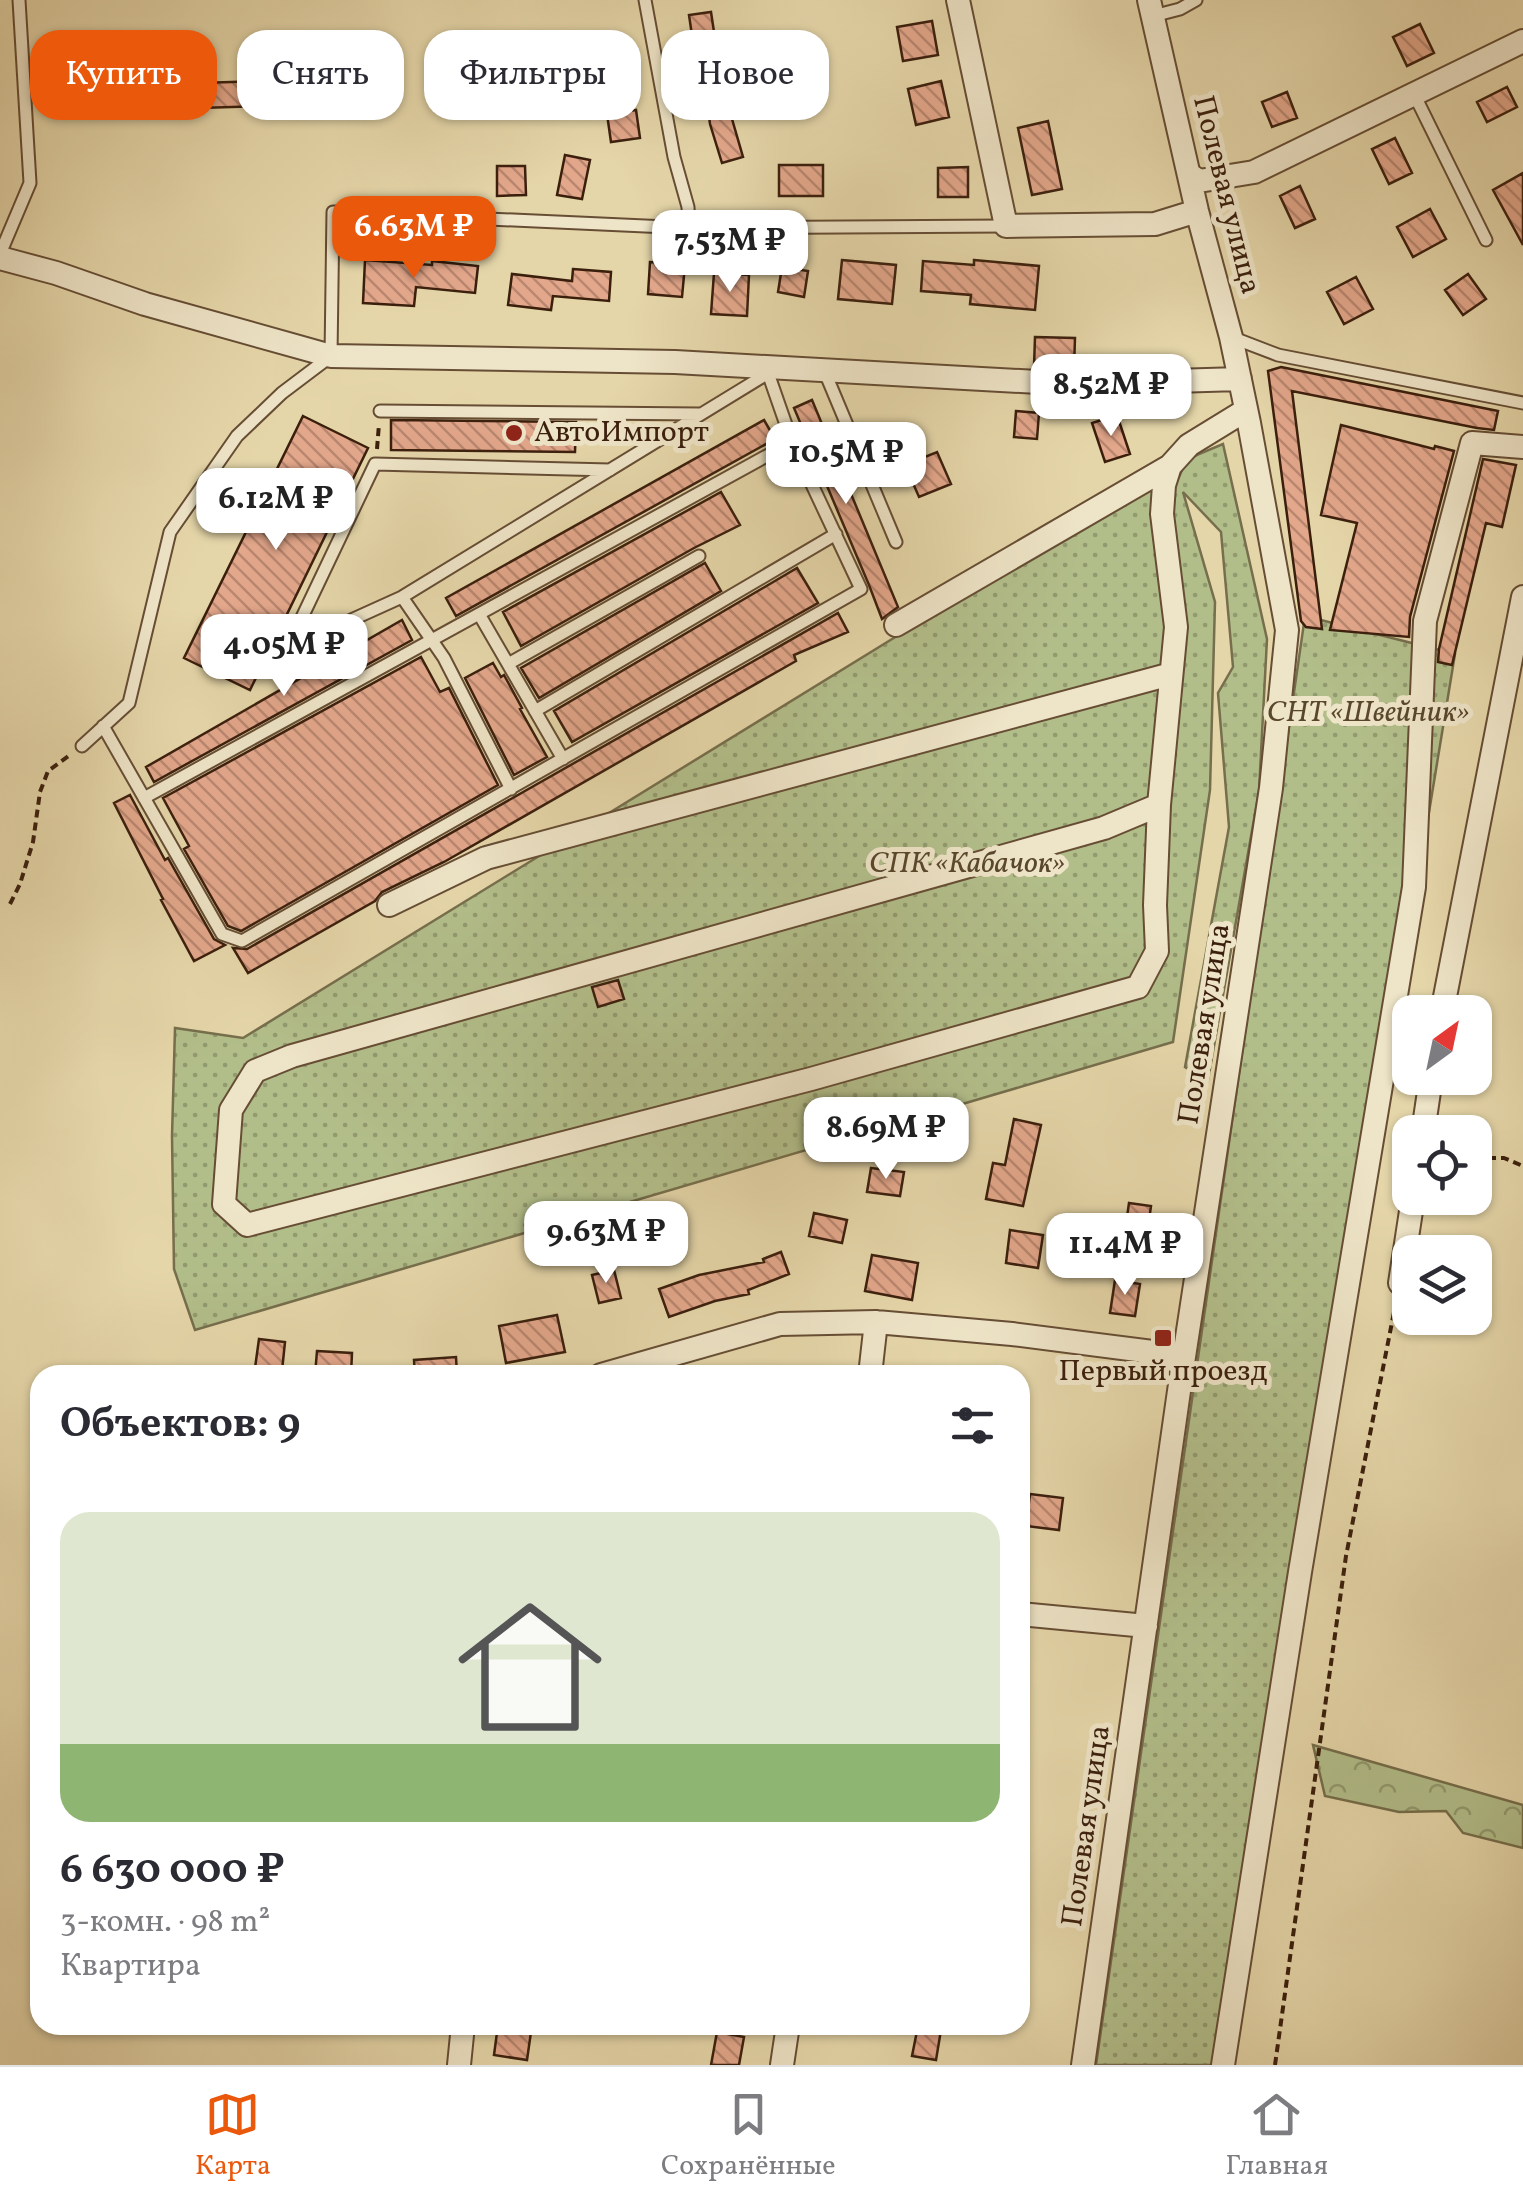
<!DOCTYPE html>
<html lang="ru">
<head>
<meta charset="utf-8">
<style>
  :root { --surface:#fff; --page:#f7f7f7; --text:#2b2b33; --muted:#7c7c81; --line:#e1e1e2; --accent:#ea580c }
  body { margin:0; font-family:Vollkorn,serif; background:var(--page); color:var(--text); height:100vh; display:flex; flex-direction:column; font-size:38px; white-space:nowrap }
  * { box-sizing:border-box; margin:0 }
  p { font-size:32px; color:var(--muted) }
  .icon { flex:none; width:55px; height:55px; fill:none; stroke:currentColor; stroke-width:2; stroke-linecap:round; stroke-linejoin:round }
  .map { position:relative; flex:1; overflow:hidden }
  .drawer { position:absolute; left:30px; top:1365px; width:1000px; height:670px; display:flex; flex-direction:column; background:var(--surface); border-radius:30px; box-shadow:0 2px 8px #0004 }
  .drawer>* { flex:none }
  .guide { position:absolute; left:30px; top:30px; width:1000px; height:90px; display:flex; gap:20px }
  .needle { width:65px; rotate:33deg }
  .fabs { position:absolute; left:1392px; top:995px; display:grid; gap:20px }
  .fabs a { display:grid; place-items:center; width:100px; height:100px; border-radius:20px; background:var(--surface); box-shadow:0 2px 8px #0004; font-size:50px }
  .price { position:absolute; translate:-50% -85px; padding:0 22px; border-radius:20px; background:#fff; color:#222; font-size:32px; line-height:65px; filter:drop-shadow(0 2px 5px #0008) }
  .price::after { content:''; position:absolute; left:50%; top:60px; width:30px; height:22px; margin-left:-15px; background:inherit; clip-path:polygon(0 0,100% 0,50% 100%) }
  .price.on { background:var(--accent); color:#fff }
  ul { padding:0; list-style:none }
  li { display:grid; align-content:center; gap:20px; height:530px; padding:0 30px }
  li span { display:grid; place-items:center; height:310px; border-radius:30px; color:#555 }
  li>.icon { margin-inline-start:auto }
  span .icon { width:180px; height:180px; fill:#fffc; stroke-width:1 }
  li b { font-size:42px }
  h2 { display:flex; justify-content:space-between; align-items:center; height:120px; padding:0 30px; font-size:42px }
  .tag { padding:0 35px; border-radius:30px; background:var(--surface); box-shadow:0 2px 8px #0004; font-size:35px; line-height:90px }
  .tag.on { background:var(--accent); color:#fff }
  .tabs { display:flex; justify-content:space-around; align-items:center; height:140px; border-top:2px solid var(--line); background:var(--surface); font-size:28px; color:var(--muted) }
  .tabs a { display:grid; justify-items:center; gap:5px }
  .tabs .on { color:var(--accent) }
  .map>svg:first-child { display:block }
</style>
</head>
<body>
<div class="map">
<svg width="1523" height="2065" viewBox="0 0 1523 2065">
  <defs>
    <pattern id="grass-dots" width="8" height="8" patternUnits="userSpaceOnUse" patternTransform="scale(2.5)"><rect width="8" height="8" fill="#b2be8a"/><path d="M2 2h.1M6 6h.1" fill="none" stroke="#929a6f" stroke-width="1.8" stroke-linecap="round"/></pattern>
    <pattern id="forest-crowns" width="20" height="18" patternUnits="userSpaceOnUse" patternTransform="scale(2.5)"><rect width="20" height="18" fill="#b2be8a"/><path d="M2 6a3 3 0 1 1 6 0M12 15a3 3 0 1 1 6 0" fill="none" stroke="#929a6f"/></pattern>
    <pattern id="building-back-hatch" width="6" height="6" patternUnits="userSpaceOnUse" patternTransform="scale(2.5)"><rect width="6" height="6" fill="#e3a78b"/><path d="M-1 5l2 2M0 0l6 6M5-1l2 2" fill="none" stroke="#b98770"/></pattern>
  </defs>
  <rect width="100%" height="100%" fill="#e5d6a9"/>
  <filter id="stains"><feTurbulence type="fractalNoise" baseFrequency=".002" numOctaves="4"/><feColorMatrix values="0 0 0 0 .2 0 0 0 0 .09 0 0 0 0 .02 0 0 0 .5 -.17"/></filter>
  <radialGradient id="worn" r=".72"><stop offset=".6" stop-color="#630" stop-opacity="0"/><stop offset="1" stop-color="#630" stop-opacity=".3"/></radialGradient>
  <path fill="url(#grass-dots)" stroke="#766e4c" stroke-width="2.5" d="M1223,444L1267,639L1259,791L1208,1080L1185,1067L1229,827L1218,693L1233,667L1221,532L1183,492L1215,602L1210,790L1173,1042L195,1330L174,1269L172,1136L175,1028L243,1038L910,628L1170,455L1178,479L1187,459Z
    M1305,616L1455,654L1223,2065H1096Z"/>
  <path fill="url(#forest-crowns)" stroke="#766e4c" stroke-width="2.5" d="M1313,1745L1523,1805V1848L1463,1833L1446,1811L1399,1812L1325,1796Z"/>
  <path fill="url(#building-back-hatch)" stroke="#3b1f0d" stroke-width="2.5" d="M711,12L719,65L732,63L738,111L730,112L743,157L722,163L710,124L700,48L694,49L689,15Z
    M932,21L938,55L903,61L897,27Z
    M1420,24L1434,53L1407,66L1393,37Z
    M260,81L261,106L200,108L199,83Z
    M941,81L949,117L916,125L908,89Z
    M1507,87L1517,107L1487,122L1477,102Z
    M1287,92L1297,118L1272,127L1262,102Z
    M636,110L640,138L611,142L607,114Z
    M1048,121L1062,189L1032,195L1018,128Z
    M1395,138L1412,173L1389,184L1372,149Z
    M565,155L590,160L582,199L557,195Z
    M779,165H823V196H779Z
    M497,166H525L526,195L497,196Z
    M968,167V197H938V168Z
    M1523,173V245L1493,190Z
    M1300,186L1315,219L1295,228L1280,196Z
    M1430,209L1446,239L1413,257L1397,227Z
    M365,260L432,265V261L478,266L475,293L416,287L414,306L363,303Z
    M842,260L896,265L892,304L838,299Z
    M974,260L1039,266L1035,310L970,304L971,295L921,291L923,261L974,265Z
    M650,262L685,265L682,297L648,294Z
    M782,267L808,271L804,297L778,292Z
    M573,269L611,272L609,301L553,296L551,310L508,305L512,274L572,281Z
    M714,273L749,275L747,316L711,314Z
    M1468,274L1486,299L1463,315L1445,290Z
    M1356,277L1373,309L1344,324L1327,292Z
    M1035,337L1075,338L1074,368L1034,367Z
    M1281,367L1498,411L1494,430L1477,428L1292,391L1322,629L1306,627L1301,621L1268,371Z
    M812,400L898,607L882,619L869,585L794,408Z
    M1016,411L1039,413L1037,439L1014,437Z
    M1117,415L1130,454L1105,462L1092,423Z
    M303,416L368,448L250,690L184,658Z
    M391,420L576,422L575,452L391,450Z
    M764,420L775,439L456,616L446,598Z
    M1341,425L1434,449L1435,446L1454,451L1410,617L1409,637L1330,630L1357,523L1321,515Z
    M937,452L951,484L919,497L905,465Z
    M1483,459L1516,465L1502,527L1486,523L1452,665L1438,662L1439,649Z
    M721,492L740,525L694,548L521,646L503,612Z
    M705,563L721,591L539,698L521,668Z
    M797,568L818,603L572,742L554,711Z
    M838,613L848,632L794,655L796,661L444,862L382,892L375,901L248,973L233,948L247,949Z
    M402,620L412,640L154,782L146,767Z
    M421,657L440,692L449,688L498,785L241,931L228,926L184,849L189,846L163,798Z
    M493,663L501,677L504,675L522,708L520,709L547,757L514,775L465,678Z
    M130,795L165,860L168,858L214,939L225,945L194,961L161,900L163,899L114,803Z
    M618,980L624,999L598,1007L592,987Z
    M1014,1119L1041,1125L1023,1206L986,1199L993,1163L1005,1165Z
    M871,1168L904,1172L900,1196L867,1192Z
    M1129,1203L1151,1206L1147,1235L1125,1231Z
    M814,1213L847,1220L842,1243L809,1236Z
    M1010,1230L1043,1235L1038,1268L1006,1263Z
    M781,1252L789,1274L748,1290L749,1294L715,1301L669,1317L659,1289L699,1275L764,1262L763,1259Z
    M872,1255L918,1263L912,1300L865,1291Z
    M614,1270L621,1298L599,1303L592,1275Z
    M1115,1280L1140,1284L1135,1316L1110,1313Z
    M557,1315L565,1352L506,1363L499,1326Z
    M259,1339L285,1342L282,1371L255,1368Z
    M317,1351L352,1353L351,1375H315Z
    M456,1357L457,1375H415L414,1360Z
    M1030,1494L1063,1498L1059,1530L1026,1526Z
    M498,2025H532L527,2060L494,2055Z
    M918,2026L941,2030L936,2060L912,2056Z
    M717,2032L744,2037L739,2065H711Z"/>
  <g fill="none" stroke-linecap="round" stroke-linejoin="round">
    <g stroke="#664d34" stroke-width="15">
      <path id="lane" d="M645,0L674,157L688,207L689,228L1006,226
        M1153,16L1180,9L1196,0
        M1414,94L1486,240
        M0,254L30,183L19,0
        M1231,337L1278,355L1523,403
        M824,370L896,542
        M380,411L700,414
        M610,470L375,464L287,649L402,597L770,372
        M402,597L444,658L511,789
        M479,614L563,759
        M508,664L699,556
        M535,711L836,534
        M103,726L222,934L242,941L861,589L792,442L768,373
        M82,746L129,703L170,532L237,436L282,393L331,356L333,212L689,228
        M144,798L792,442"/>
    </g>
    <g stroke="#664d34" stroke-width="26">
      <path id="street" d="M958,0L1006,226L1155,224L1197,211
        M1190,175L1199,181L1254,172L1523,41
        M0,258L56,273L145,304L331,356L675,362L1073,384L1240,379
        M896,625L1170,466
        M1159,805L1104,828L292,1056L255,1071L231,1110L224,1204L247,1225L811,1079L1138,987L1157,951L1155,905L1159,805L1176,627L1162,514L1164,485L1170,466L1189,445L1246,410
        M389,905L486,858L1171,674
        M1442,1012L1523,597
        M1423,1132L1431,1078
        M1400,1283L1413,1198
        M601,1375L780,1324L876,1322L1012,1334L1184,1356
        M870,1375L876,1322
        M1020,1614L1146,1626
        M459,2065L463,2025
        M782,2065L788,2025
        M1083,2065L1182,1370L1271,788L1287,630L1249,423L1231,337L1197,211L1149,0
        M1223,2065L1300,1572L1414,887L1425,621L1472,443L1523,447"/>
    </g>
    <path stroke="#3b1f0d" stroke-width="4" stroke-dasharray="8 5" stroke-linecap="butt" d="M377,449L379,424
      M10,904L20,884L33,842L40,792L48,771L70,755
      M1475,1158H1504L1523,1166
      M1275,2065L1346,1556L1396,1302"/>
    <use href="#lane" stroke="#eee4c7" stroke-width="11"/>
    <use href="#street" stroke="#eee4c7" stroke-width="22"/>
  </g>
  <g fill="#8f2418" stroke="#eee4c7" stroke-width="4">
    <circle cx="514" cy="433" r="10"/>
    <rect x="1153" y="1328" width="20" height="20" rx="5"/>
  </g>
  <g text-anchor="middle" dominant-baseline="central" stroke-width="10" stroke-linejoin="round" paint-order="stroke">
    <g font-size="30" fill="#3b1f0d" stroke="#eee4c7">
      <text transform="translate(1226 195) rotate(76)">Полевая улица</text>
      <text transform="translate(1205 1024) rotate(-81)">Полевая улица</text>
      <text transform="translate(1087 1826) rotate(-82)">Полевая улица</text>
    </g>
    <g font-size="30" fill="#3b1f0d" stroke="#eee4c7" text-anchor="start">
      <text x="534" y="433">АвтоИмпорт</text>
      <text x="1163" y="1372" text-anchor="middle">Первый проезд</text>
    </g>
    <g font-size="30" font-style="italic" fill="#59472c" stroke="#eee4c7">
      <text x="1368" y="713">СНТ «Швейник»</text>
      <text x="967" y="864">СПК «Кабачок»</text>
    </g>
  </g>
  <rect width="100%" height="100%" filter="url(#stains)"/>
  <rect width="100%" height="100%" fill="url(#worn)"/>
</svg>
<div class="fabs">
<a><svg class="needle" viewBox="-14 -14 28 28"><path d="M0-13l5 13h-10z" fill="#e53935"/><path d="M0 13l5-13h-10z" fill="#7c7c81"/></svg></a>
<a><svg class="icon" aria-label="locate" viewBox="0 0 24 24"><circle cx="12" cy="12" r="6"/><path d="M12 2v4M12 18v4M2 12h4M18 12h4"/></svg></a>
<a><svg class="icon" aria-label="layers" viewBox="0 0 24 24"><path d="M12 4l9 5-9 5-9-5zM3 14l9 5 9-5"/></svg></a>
</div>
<b class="price on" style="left:414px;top:281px">6.63M ₽</b>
<b class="price" style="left:730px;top:295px">7.53M ₽</b>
<b class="price" style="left:1111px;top:439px">8.52M ₽</b>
<b class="price" style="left:846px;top:507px">10.5M ₽</b>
<b class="price" style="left:276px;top:553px">6.12M ₽</b>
<b class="price" style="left:284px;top:699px">4.05M ₽</b>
<b class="price" style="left:886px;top:1182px">8.69M ₽</b>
<b class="price" style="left:606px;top:1286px">9.63M ₽</b>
<b class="price" style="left:1125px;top:1298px">11.4M ₽</b>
<div class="guide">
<a class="tag on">Купить</a>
<a class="tag">Снять</a>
<a class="tag">Фильтры</a>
<a class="tag">Новое</a>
</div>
<section class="drawer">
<h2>Объектов: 9<svg class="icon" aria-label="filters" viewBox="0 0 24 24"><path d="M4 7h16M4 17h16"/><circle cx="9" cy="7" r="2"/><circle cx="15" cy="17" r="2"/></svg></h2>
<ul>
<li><span style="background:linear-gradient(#dfe7d0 75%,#8fb573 0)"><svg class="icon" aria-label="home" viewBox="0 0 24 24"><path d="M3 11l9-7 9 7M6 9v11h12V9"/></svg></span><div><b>6 630 000 ₽</b><p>3-комн. · 98 m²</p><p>Квартира</p></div></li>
</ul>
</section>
</div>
<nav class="tabs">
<a class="on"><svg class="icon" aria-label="map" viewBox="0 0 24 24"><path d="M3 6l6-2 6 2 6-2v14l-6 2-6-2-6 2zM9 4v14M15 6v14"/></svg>Карта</a>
<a><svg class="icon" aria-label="saved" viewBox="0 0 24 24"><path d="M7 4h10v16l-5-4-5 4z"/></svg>Сохранённые</a>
<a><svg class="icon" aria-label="home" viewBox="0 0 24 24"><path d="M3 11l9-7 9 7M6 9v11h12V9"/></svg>Главная</a>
</nav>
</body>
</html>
